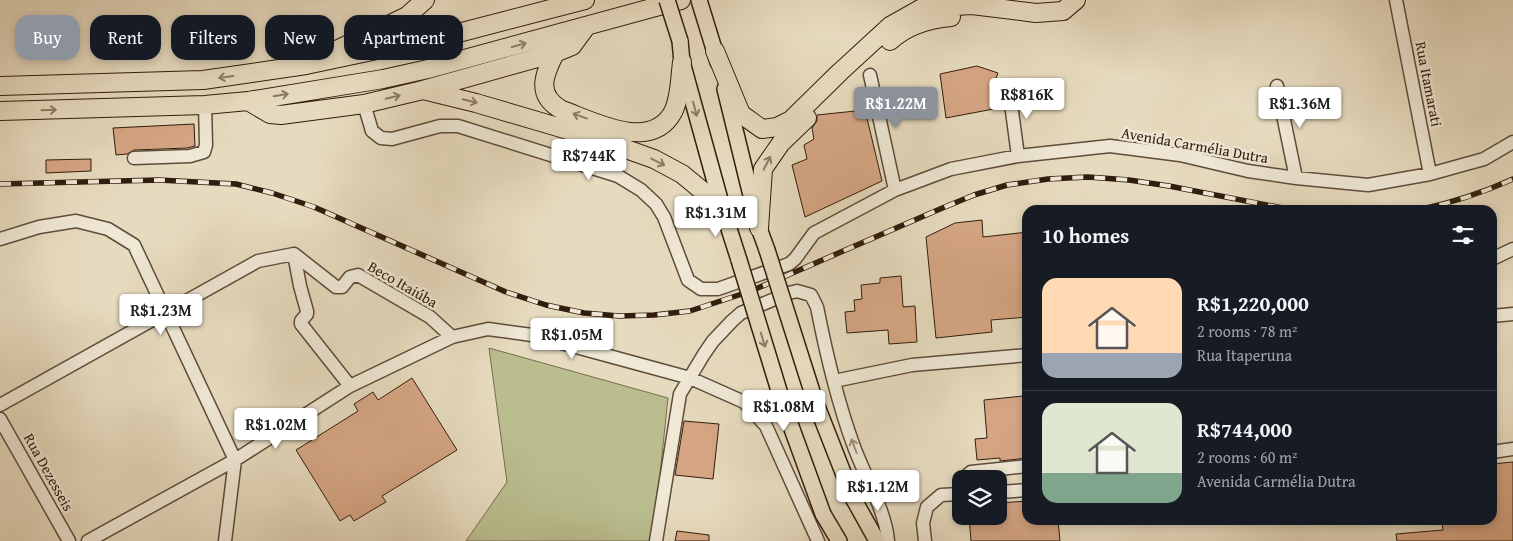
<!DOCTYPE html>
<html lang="en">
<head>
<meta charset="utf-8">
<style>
  :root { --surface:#171b24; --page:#242831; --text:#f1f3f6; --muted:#9ea1a6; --line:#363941; --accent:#8c9099 }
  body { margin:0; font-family:"Gentium Book Plus",serif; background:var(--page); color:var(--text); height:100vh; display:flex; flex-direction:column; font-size:19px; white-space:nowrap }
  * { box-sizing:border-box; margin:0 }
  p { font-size:16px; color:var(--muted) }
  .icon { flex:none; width:28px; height:28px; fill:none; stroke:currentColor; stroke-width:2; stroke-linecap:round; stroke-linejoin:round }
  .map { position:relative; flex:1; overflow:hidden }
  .panel { position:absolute; left:1022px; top:205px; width:475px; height:320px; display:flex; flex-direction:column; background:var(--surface); border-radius:15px; box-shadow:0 2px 8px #0003 }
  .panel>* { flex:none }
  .top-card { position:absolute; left:15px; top:15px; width:475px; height:45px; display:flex; gap:10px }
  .buttons { position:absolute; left:952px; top:470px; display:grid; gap:10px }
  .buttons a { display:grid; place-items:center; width:55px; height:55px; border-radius:10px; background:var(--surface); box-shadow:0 2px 8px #0003; font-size:25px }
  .price { position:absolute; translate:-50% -42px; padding:0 11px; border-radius:5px; background:#fff; color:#222; font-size:16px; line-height:32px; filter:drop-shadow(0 1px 2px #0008) }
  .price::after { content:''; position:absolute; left:50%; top:30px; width:15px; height:11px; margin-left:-8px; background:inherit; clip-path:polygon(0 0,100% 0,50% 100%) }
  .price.current { background:var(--accent); color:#fff }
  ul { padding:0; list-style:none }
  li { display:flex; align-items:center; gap:15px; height:125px; padding:0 20px }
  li+li { border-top:1px solid var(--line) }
  li span { display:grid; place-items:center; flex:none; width:140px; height:100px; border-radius:15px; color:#555 }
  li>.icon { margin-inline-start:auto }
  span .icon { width:60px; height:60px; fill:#fffc; stroke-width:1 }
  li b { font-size:21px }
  h2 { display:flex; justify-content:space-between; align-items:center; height:60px; padding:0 20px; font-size:21px }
  .chip { padding:0 18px; border-radius:15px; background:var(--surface); box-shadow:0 2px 8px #0003; font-size:18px; line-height:45px }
  .chip.current { background:var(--accent); color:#fff }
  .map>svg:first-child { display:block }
</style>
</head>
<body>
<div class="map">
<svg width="1513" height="541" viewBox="0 0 1513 541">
  <rect width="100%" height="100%" fill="#e7dbbf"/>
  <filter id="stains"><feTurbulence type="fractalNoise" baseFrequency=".004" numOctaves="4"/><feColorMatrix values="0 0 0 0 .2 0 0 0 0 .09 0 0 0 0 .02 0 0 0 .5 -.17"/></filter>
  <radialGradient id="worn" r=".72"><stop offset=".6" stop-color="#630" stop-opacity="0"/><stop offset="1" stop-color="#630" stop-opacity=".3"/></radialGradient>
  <path fill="#babe8f" stroke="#766e4e" d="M489,348L668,398L653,541H466L507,482Z"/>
  <path fill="#d6a684" stroke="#311d0d" d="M977,66L998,73L994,83L997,92L1000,96L999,108L946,118L940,74Z
    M865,110L882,181L805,217L792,165L807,159L804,145L814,139L812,128L817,121V115Z
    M194,124L195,146L187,148L134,150L127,154L116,155L113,128Z
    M91,159V171L46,173V160Z
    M982,220L983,237L1028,232V317L991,320L992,332L936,338L926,237L955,223Z
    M901,276L903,307L915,306L917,342L889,344L888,330L847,333L845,312L855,311L854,300L862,299L861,285L880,283V278Z
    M412,378L457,450L382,496L386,502L374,509L354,521L350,515L340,521L296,450L358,411L354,404L373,392L378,400Z
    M1023,396L1024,401H1028V458L1000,461V458L977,460L975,439L987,438L984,400Z
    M684,421L719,424L713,479L675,475Z
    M1513,462V541H1397L1396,534L1443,530L1442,520H1492V464Z
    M1028,501V520H1058L1060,541H971L969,516H999V503Z
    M677,531L709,535V541H675Z"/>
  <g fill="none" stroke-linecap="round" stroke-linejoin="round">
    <g stroke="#5e4c3a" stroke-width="15">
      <path id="minor" d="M1396,0L1430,174
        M870,75L895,190
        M1277,86L1296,178
        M1009,89L1018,156
        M364,104L372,131L381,138L392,139L440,126H458L618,176L641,190L656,204L664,217L688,280L701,289H718L789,264L795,259L814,233L895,190L951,169L1018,156L1110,146L1180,155L1248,171L1296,178L1368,185L1430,174L1484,159L1513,142
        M134,158L190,156L204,152L206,145L205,105
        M0,239L39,227L76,221L108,229L134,245L235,460L225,541
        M294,254L300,286L307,311V314L301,321V324L350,386
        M1492,259L1513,249
        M1492,316L1513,314
        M834,381L912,365L1028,355
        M0,405L258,261L294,254L336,287H342L350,277L358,275L430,317L452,337
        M0,419L69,541
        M1492,452L1513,449
        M963,479L971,472L1028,466
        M999,492L1028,490
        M88,541L235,460L350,386L452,337L488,329L532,335L690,378L744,402L766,426L818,541
        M656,541L680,394L704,354L713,341L732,321L741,313L789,293L797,291L811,295L817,307C826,353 837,400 853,444C863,473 886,511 888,541
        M925,541L923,523L927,507L941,495L961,494"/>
    </g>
    <g stroke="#311d0d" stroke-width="18">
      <path id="major" d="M699,0L718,62
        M680,41L682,62L722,207L739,260
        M725,89L759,228L767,250
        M853,498L877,541
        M823,514L839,541"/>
    </g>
    <g stroke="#311d0d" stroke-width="20">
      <path id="highway" d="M586,27L572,46L555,53C544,75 535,95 562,110C593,121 651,153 673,112C680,98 680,78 682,62
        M890,41C906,26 929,19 951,17
        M715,51L741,114L762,129L777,127L791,120L840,72L890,26L922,8L972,5L1036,13L1063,11L1076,0
        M330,53L407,16L425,0
        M0,86L203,80L306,65L462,32L585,0
        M423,90L476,103L595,138L654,159L682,174L722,207
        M248,101L270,114L281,115L364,104L423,90L555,53
        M0,111L205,105L248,101L383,79L428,69L681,0
        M759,228L763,169L781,143L807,118"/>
    </g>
    <use href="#minor" stroke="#efe8d5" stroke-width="12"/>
    <use href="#major" stroke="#e7dbbf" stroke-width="15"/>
    <use href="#highway" stroke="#e7dbbf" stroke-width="18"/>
    <g stroke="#311d0d" stroke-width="5.5">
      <path id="rail" d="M0,184L159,180L236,184L272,193L314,207L506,292L546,305L584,313L619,316L654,315L690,311L751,291L940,209L974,195L1007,185L1048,179L1088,177L1129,180L1169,186L1293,210
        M1418,210C1451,203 1482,193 1513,179"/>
    </g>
    <use href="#rail" stroke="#efe8d5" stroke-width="4" stroke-dasharray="11" stroke-linecap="butt"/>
    <g stroke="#311d0d" stroke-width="18" stroke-linecap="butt">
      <path id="major-bridge" d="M667,0L680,41
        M767,250L815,401L853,498
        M739,260L784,407L823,514"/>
    </g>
    <use href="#major-bridge" stroke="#e7dbbf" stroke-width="15"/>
  </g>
  <defs><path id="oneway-shaft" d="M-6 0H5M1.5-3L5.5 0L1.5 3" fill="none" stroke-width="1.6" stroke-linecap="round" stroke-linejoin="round" transform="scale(1.25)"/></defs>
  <g stroke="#8c7c66">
    <use href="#oneway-shaft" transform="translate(519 45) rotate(-15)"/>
    <use href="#oneway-shaft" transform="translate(226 77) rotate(172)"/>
    <use href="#oneway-shaft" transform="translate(281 95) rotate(-9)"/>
    <use href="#oneway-shaft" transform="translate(393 97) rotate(-14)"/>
    <use href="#oneway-shaft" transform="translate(470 101) rotate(14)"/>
    <use href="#oneway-shaft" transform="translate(695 109) rotate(75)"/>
    <use href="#oneway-shaft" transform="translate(49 110) rotate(-2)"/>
    <use href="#oneway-shaft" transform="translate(580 116) rotate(-160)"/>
    <use href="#oneway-shaft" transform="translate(658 162) rotate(27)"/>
    <use href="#oneway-shaft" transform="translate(767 163) rotate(-63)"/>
    <use href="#oneway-shaft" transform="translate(763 340) rotate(73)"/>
  </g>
  <use stroke="#9a8d7b" href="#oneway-shaft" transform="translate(854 446) rotate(-111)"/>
  <g text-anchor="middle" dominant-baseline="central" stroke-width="5" stroke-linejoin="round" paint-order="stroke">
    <g font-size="15" fill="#311d0d" stroke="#efe8d5">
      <text transform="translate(1429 84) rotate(79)">Rua Itamarati</text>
      <text transform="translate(1195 145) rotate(10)">Avenida Carmélia Dutra</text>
      <text transform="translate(403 284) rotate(30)">Beco Itaiúba</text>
      <text transform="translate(49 472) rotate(61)">Rua Dezesseis</text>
    </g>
  </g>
  <rect width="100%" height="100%" filter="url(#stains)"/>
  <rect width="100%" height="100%" fill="url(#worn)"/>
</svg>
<div class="buttons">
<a><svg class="icon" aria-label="layers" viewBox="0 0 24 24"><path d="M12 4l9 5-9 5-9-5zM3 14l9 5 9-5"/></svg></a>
</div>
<b class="price" style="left:1027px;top:120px">R$816K</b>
<b class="price current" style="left:896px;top:129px">R$1.22M</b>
<b class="price" style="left:1300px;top:129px">R$1.36M</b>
<b class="price" style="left:589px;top:181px">R$744K</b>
<b class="price" style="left:716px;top:238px">R$1.31M</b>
<b class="price" style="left:161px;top:336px">R$1.23M</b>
<b class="price" style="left:572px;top:360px">R$1.05M</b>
<b class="price" style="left:784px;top:432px">R$1.08M</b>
<b class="price" style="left:276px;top:450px">R$1.02M</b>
<b class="price" style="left:878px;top:512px">R$1.12M</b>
<div class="top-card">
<a class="chip current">Buy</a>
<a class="chip">Rent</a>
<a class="chip">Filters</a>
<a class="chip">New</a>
<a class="chip">Apartment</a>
</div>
<section class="panel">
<h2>10 homes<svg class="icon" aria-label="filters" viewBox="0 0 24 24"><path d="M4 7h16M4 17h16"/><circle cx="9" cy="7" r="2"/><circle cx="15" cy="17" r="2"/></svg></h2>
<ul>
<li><span style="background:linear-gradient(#ffd9b3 75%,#9aa5b1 0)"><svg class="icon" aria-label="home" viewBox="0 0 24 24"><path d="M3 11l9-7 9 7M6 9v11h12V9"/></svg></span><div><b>R$1,220,000</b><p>2 rooms · 78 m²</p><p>Rua Itaperuna</p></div></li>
<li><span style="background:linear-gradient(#dfe7d0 70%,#7fa58c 0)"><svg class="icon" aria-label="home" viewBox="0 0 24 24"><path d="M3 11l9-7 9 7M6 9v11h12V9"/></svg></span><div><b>R$744,000</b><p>2 rooms · 60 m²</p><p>Avenida Carmélia Dutra</p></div></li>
</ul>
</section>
</div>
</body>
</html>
